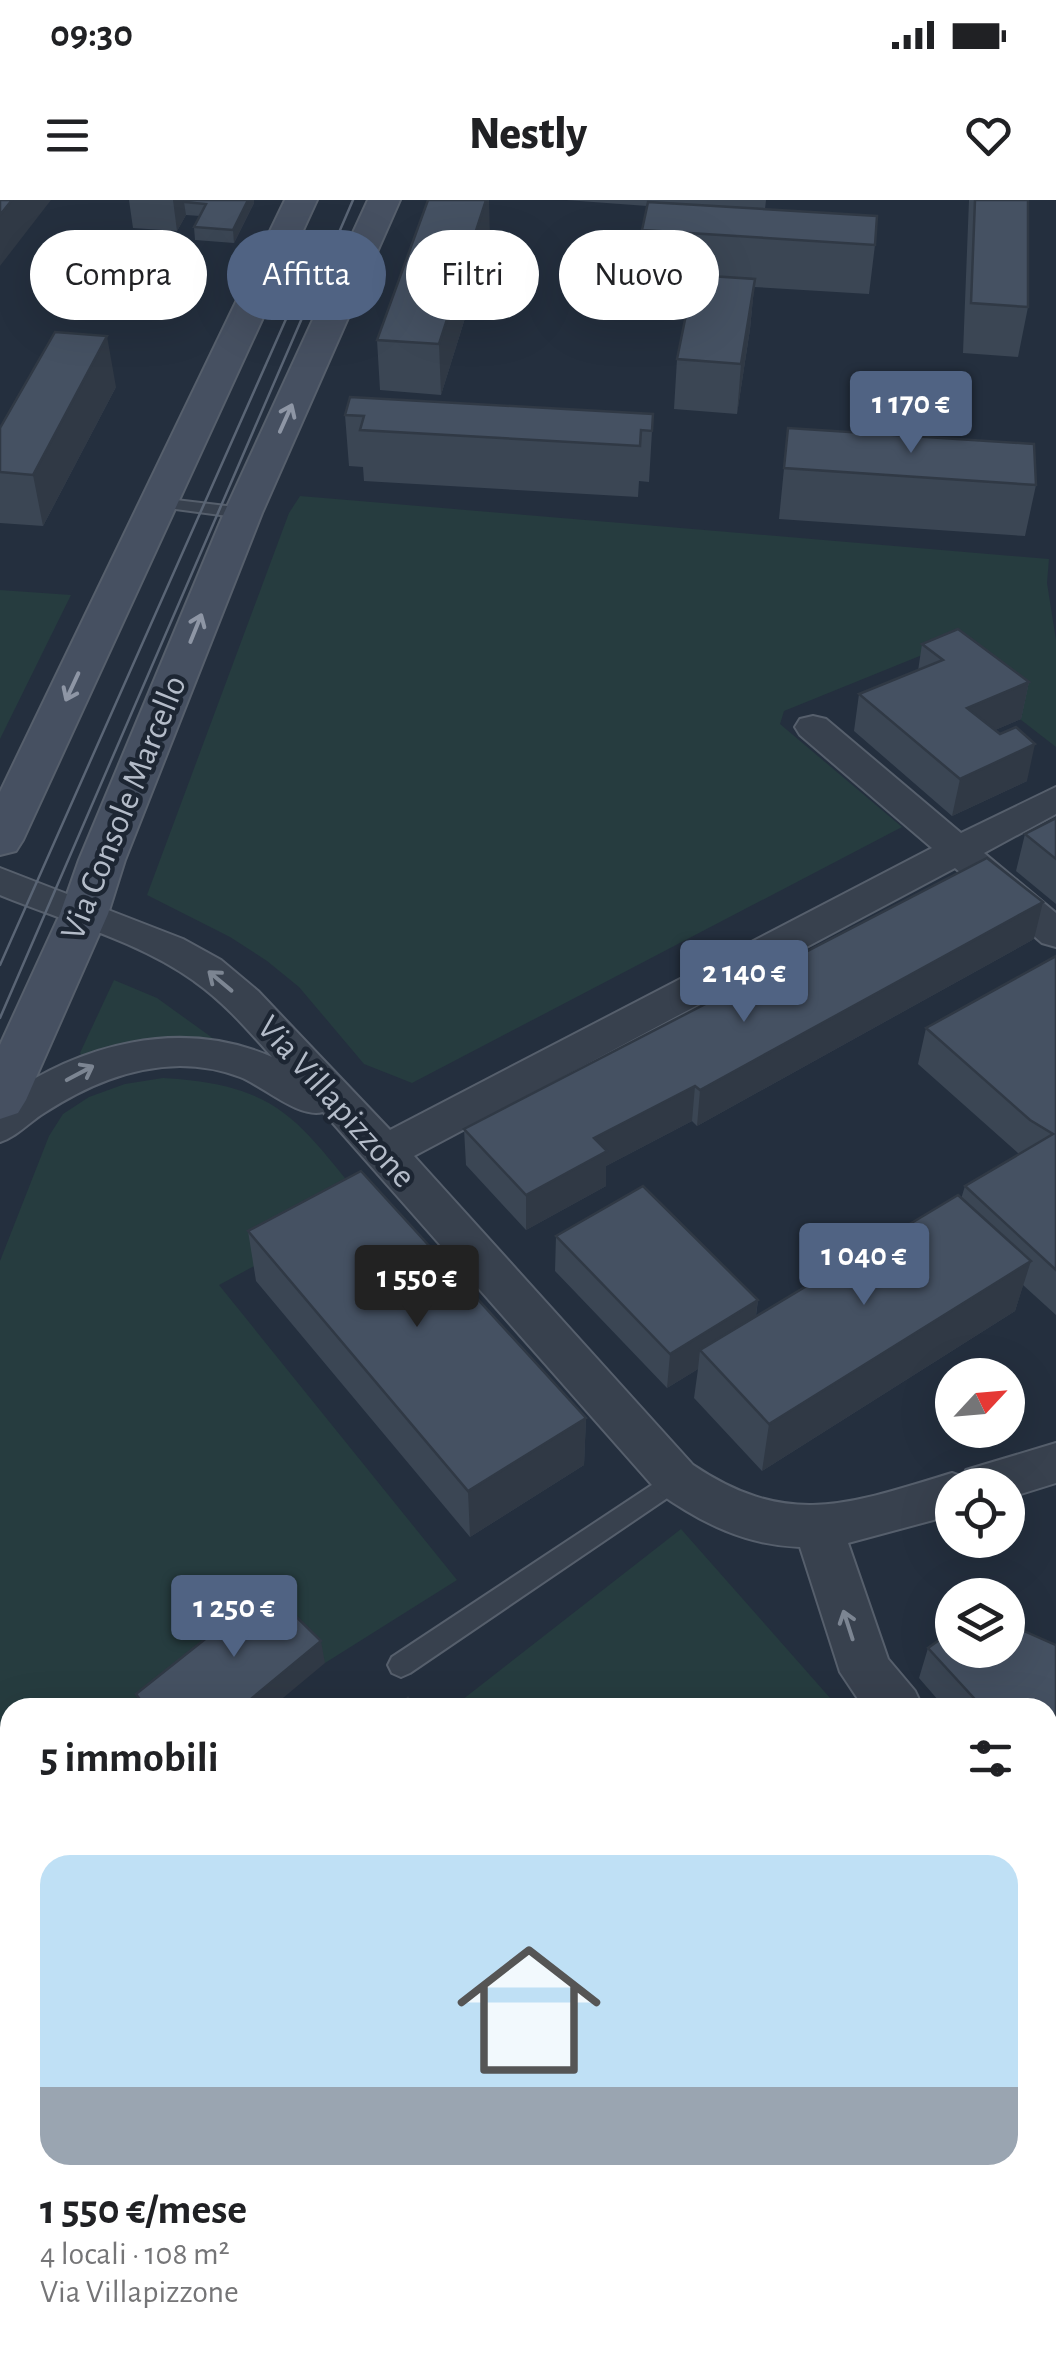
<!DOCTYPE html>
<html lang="it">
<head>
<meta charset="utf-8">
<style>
  :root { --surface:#fff; --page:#f6f6f6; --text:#202124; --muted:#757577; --line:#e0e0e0; --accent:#506383 }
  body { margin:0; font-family:"Alegreya Sans",sans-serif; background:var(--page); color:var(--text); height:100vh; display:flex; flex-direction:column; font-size:38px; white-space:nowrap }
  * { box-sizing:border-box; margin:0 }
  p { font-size:32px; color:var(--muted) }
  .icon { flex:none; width:55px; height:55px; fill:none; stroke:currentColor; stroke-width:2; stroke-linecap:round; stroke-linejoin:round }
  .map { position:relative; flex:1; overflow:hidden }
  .sheet { position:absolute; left:0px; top:1498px; width:1058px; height:672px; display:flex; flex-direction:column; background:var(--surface); border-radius:30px 30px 0 0; box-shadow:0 10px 40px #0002 }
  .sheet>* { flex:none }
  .guide { position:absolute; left:30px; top:30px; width:998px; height:90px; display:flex; gap:20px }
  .needle { width:65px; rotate:64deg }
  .controls { position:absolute; left:935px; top:1158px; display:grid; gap:20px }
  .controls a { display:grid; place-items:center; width:90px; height:90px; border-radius:50%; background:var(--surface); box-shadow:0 10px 40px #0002; font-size:50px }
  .price { position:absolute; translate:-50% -85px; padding:0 22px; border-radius:10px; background:var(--accent); color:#fff; font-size:32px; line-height:65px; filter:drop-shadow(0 2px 5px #0008) }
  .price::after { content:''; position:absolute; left:50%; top:60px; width:30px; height:22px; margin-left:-15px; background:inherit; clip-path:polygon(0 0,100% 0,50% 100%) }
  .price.current { background:#222; color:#fff }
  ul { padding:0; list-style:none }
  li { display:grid; align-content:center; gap:20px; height:530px; padding:0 40px }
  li+li { border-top:2px solid var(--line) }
  li span { display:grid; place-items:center; height:310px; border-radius:30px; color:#555 }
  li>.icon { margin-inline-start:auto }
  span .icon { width:180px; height:180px; fill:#fffc; stroke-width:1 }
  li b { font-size:42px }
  h2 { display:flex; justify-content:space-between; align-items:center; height:120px; padding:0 40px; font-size:42px }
  .pill { padding:0 35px; border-radius:45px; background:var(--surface); box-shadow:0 10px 40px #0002; font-size:35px; line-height:90px }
  .pill.current { background:var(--accent); color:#fff }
  .status { display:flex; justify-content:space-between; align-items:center; height:70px; padding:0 50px; background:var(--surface); direction:ltr }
  .status svg { height:28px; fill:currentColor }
  header { display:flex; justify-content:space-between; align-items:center; height:130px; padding:0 40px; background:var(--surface); font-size:45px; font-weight:800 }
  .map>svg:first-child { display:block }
</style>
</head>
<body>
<div class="status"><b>09:30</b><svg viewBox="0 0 49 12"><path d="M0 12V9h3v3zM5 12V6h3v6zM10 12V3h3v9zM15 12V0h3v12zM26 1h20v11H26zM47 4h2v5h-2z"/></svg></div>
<header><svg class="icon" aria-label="menu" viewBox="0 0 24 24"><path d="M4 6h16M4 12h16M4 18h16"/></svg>Nestly<svg class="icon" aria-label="heart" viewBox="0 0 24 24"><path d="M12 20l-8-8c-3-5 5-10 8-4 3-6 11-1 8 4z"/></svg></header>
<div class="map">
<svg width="1056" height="2168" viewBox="0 0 1056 2168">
  <rect width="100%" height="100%" fill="#242f3e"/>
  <path fill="#263c3f" d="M300,296L1049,359L1047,383L1056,440V547L932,451L784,511L780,524L902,627L412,883L364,864L299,787L267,761L230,737L147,695L289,313Z
    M0,390L71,395L0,539Z
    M114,780L157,798L214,839C166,836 127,841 83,858L80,853Z
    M163,878C281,885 297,920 367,1005L219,1085L457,1380L325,1463L272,1412L153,1507L10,1508V1657L0,1664V1061L49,936L63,914L89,897L125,884Z
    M681,1329L838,1507H453Z
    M1048,1747L1056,1757V2168H835L829,2160H1048Z
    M10,2111V2160L585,2163L578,2168H11L0,2143V2120Z"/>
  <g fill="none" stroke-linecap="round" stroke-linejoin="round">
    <g stroke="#565f6c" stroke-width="4">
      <path id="lane" d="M159,298L243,308L251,313L243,318L153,306V300Z
        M676,1269L685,1272L688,1279L685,1286L410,1473L401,1477L392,1473L388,1465L392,1457Z"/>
    </g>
    <g stroke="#565f6c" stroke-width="4">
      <path id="street" d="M813,516L826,519L961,633L1056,587V614L984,653L1056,713V747L1042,743L955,668L414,956L693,1265C788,1329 850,1304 952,1273L963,1277L966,1270L1056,1243V1283L1008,1298V1285H952V1315L848,1343L888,1459L915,1491L923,1508H864L840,1472L800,1347C746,1345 703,1324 659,1293L323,912C299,919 263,886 240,877C222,870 200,866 180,866C129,867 86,886 44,913C28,923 18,936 0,942V901C78,844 180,817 272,857C248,830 224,802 194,781C141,742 61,720 0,695V668L183,739L221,760L258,791L390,930L932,648L800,535L795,527L800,519Z
        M1048,1649L1056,1653V1712L1048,1708Z"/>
    </g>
    <g stroke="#565f6c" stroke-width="4">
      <path id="secondary" d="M285,0H317L23,640L16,651L0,655V592Z
        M368,0H400L262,313L125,660L108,714L26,900L18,913L0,919V845L60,714L79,660L224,313Z"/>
    </g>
    <use href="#lane" fill="#38414e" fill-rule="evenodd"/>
    <use href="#street" fill="#38414e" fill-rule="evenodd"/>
    <use href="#secondary" fill="#465061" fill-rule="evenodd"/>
    <path stroke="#5a6575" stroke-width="2.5" d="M0,765L290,110
      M0,818L353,0"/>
  </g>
  <path fill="#3b4654" d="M129,0H254V3L234,43L195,40L194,27L200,16L186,15L177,31L133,28Z
    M566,0H766L765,9L875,45L869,94L754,87L750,129L737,214L674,209L677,159L693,83L640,79L642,30L647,6Z
    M969,0H1028V107L1018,157L963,153Z
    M490,38L441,195L380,190L377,140Z
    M116,187L43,326L0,323V228Z
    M653,214L649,282L639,281L638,297L364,281L363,267L349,266L345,215Z
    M788,228L1036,285L1025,336L779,319Z
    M922,444L1029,482L1021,519L995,530L1027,581L952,616L854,531L859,494L918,471Z
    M1056,618V704L1016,671L1025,634Z
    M1034,739L697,926L692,921L606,966V986L526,1030L466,965L464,929Z
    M1056,756V1115L1023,1085L1015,1111L762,1271L694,1198L698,1169L667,1188L555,1071L556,1036L758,1100L756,1116L961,999L965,986L1019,954L918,864L926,828Z
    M248,1031L586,1218L584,1265L470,1337L256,1081Z
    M1056,1445V1630L1048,1621V1508H945L919,1478L928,1448Z"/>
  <path fill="#303945" d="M12,0H51L0,66V15Z
    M173,0H194L184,2L186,15L177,31Z
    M248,0H254V3L234,43L233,30Z
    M486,0H489L490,38L441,195L439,144Z
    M755,79L750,129L737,214L741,164Z
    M107,136L116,187L43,326L33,275Z
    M1029,482L1021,519L960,545L967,508Z
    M1035,544L1027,581L952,616L960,579Z
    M1043,702L1034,739L697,926L700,890Z
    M695,886L692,921L606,966V986L526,1030V995L594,938Z
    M1031,1061L1015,1111L762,1271L769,1224Z
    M758,1100L753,1134L700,1150L698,1169L667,1188L670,1154Z
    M586,1218L584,1265L470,1337L468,1291Z
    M321,1441L325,1463L271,1508H240Z
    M10,1965V2005L0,2014V1974Z"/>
  <path fill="#455162" stroke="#303945" stroke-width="2.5" d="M0,0H12L0,15Z
    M185,0H248L233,30L194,27L206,4L184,2Z
    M428,0H486L439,144L377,140Z
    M975,0H1028V107L971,103Z
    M648,2L877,16L875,45L642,30Z
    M694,75L755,79L741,164L677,159Z
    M55,132L107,136L33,275L0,272V228Z
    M350,197L653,214L652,231L641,230L640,246L360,230L364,216L345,215Z
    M788,228L1034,244L1036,285L784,268Z
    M958,429L1029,482L967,508L1000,534L1016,527L1035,544L960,579L859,494L943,460L922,444Z
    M1056,618V659L1025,634Z
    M987,658L1043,702L700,890L695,886L594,938L607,951L526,995L464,929Z
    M1056,756V1070L965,986L1053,934L1030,920L926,828Z
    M361,971L586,1218L468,1291L248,1031Z
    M643,986L758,1100L670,1154L556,1036Z
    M958,995L1031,1061L769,1224L700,1150Z
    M268,1389L321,1441L240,1508H131L141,1501L136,1494Z
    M1008,1424L1056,1445V1587L1048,1578V1508H983L928,1448L952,1431V1450H1008Z
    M408,1498L417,1508H396Z
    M10,1830V1965L0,1974V1864L7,1858L0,1850V1838Z"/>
  <defs><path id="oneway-shaft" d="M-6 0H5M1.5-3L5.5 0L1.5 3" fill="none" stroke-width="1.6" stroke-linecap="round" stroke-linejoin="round" transform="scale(2.5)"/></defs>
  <g stroke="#8e96a5">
    <use href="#oneway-shaft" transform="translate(286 218) rotate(-66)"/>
    <use href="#oneway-shaft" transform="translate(196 428) rotate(-68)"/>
    <use href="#oneway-shaft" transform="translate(72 487) rotate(115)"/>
  </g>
  <g stroke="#7c8592">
    <use href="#oneway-shaft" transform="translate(220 781) rotate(-140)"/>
    <use href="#oneway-shaft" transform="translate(80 873) rotate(-28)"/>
    <use href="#oneway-shaft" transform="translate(848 1425) rotate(-108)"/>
  </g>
  <g text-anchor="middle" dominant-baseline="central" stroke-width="9" stroke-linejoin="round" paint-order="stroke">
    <g font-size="35" fill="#b4bcc9" stroke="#1d2633">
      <text transform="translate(124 608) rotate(-68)">Via Console Marcello</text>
      <text transform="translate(336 902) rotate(48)">Via Villapizzone</text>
    </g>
  </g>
</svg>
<div class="controls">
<a><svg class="needle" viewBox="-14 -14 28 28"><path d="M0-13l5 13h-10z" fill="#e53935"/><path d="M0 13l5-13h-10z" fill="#757577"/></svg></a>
<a><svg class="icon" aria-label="locate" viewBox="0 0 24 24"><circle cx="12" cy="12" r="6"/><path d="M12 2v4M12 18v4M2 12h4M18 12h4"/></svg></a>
<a><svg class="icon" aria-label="layers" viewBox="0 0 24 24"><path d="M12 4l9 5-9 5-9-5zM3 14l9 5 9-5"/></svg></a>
</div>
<b class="price" style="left:911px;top:256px">1 170 €</b>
<b class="price" style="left:744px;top:825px">2 140 €</b>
<b class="price" style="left:864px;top:1108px">1 040 €</b>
<b class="price current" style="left:417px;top:1130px">1 550 €</b>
<b class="price" style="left:234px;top:1460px">1 250 €</b>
<div class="guide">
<a class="pill">Compra</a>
<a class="pill current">Affitta</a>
<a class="pill">Filtri</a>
<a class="pill">Nuovo</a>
</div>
<section class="sheet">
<h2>5 immobili<svg class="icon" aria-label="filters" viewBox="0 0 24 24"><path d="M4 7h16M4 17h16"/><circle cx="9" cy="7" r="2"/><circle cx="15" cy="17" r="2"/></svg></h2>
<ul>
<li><span style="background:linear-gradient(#bfe0f5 75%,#9aa5b1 0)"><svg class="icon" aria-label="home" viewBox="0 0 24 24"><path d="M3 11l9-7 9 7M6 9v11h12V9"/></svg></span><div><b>1 550 €/mese</b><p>4 locali · 108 m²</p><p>Via Villapizzone</p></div></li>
</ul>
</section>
</div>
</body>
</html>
